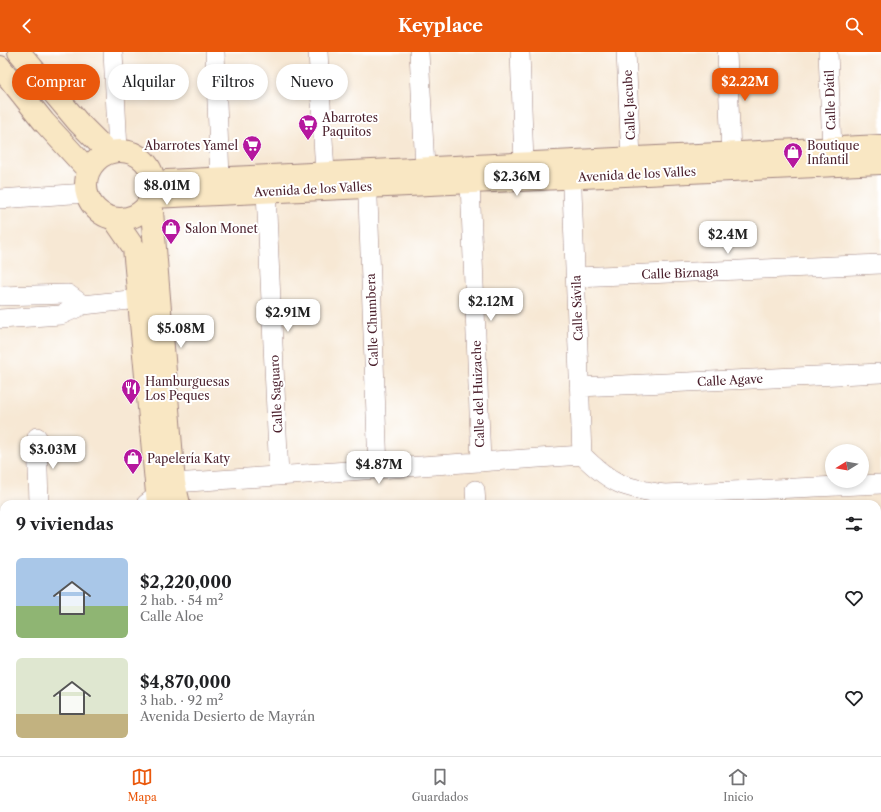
<!DOCTYPE html>
<html lang="es">
<head>
<meta charset="utf-8">
<style>
  :root { --surface:#fff; --page:#f6f6f6; --text:#202124; --muted:#757577; --line:#e0e0e0; --accent:#ea580c }
  body { margin:0; font-family:"Libre Caslon Text",serif; background:var(--page); color:var(--text); height:100vh; display:flex; flex-direction:column; font-size:15px; white-space:nowrap }
  * { box-sizing:border-box; margin:0 }
  p { font-size:13px; color:var(--muted) }
  .icon { flex:none; width:22px; height:22px; fill:none; stroke:currentColor; stroke-width:2; stroke-linecap:round; stroke-linejoin:round }
  .map { position:relative; flex:1; overflow:hidden }
  .drawer { position:absolute; left:0px; top:448px; width:881px; height:256px; display:flex; flex-direction:column; background:var(--surface); border-radius:12px 12px 0 0; box-shadow:0 2px 6px #0003 }
  .drawer>* { flex:none }
  .banner { position:absolute; left:12px; top:12px; width:400px; height:36px; display:flex; gap:8px }
  .needle { width:26px; rotate:259deg }
  .buttons { position:absolute; left:825px; top:392px; display:grid; gap:8px }
  .buttons a { display:grid; place-items:center; width:44px; height:44px; border-radius:50%; background:var(--surface); box-shadow:0 2px 6px #0003; font-size:20px }
  .price { position:absolute; translate:-50% -34px; padding:0 9px; border-radius:8px; background:#fff; color:#222; font-size:13px; line-height:26px; filter:drop-shadow(0 1px 2px #0008) }
  .price::after { content:''; position:absolute; left:50%; top:24px; width:12px; height:9px; margin-left:-6px; background:inherit; clip-path:polygon(0 0,100% 0,50% 100%) }
  .price.current { background:var(--accent); color:#fff }
  ul { padding:0; list-style:none }
  li { display:flex; align-items:center; gap:12px; height:100px; padding:0 16px }
  li span { display:grid; place-items:center; flex:none; width:112px; height:80px; border-radius:6px; color:#555 }
  li>.icon { margin-inline-start:auto }
  span .icon { width:48px; height:48px; fill:#fffc; stroke-width:1 }
  li b { font-size:17px }
  h2 { display:flex; justify-content:space-between; align-items:center; height:48px; padding:0 16px; font-size:17px }
  .chip { padding:0 14px; border-radius:18px; background:var(--surface); box-shadow:0 2px 6px #0003; font-size:14px; line-height:36px }
  .chip.current { background:var(--accent); color:#fff }
  header { display:flex; justify-content:space-between; align-items:center; height:52px; padding:0 16px; background:var(--accent); color:#fff; font-size:18px; font-weight:700 }
  .dock { display:flex; justify-content:space-around; align-items:center; height:56px; border-top:1px solid var(--line); background:var(--surface); font-size:11px; color:var(--muted) }
  .dock a { display:grid; justify-items:center; gap:2px }
  .dock .current { color:var(--accent) }
  .map>svg:first-child { display:block }
</style>
</head>
<body>
<header><svg class="icon" aria-label="back" viewBox="0 0 24 24"><path d="M15 5l-7 7 7 7"/></svg>Keyplace<svg class="icon" aria-label="search" viewBox="0 0 24 24"><circle cx="10" cy="10" r="6"/><path d="M15 15l6 6"/></svg></header>
<div class="map">
<svg width="881" height="704" viewBox="0 0 881 704">
  <rect width="100%" height="100%" fill="#fff"/>
  <filter id="ink" filterUnits="userSpaceOnUse"><feTurbulence type="fractalNoise" baseFrequency=".025" numOctaves="2"/><feDisplacementMap in="SourceGraphic" scale="8" xChannelSelector="R" yChannelSelector="G"/><feConvolveMatrix kernelMatrix="1 2 1 2 8 2 1 2 1" color-interpolation-filters="sRGB"/></filter>
  <filter id="wash" filterUnits="userSpaceOnUse"><feTurbulence type="fractalNoise" baseFrequency=".012" numOctaves="4" result="noise"/><feDisplacementMap in="SourceGraphic" scale="16" xChannelSelector="R" yChannelSelector="G"/><feGaussianBlur stdDeviation="0.9" result="paint"/><feColorMatrix in="noise" values="0 0 0 0 0 0 0 0 0 0 0 0 0 0 0 0 0 1.4 0 .05"/><feComposite in="paint" operator="in"/></filter>
  <g filter="url(#wash)">
    <rect width="100%" height="100%" fill="#f7e8d4"/>
  </g>
  <g filter="url(#ink)">
    <g fill="none" stroke-linecap="round" stroke-linejoin="round">
      <g stroke="#a08480" stroke-width="20">
        <path id="street" d="M113,0L118,98
          M215,0L220,126
          M318,0L325,121
          M419,0L425,116
          M520,0L524,111
          M626,0L631,106
          M727,0L731,102
          M828,0L832,97
          M571,111L582,403
          M367,120L378,417
          M470,130L481,410
          M266,139L279,424
          M0,147L86,141
          M576,225L881,212
          M0,244L68,242L83,253L139,247
          M0,267L61,263L83,253
          M579,335L881,321
          M37,385L39,452
          M582,403C611,432 624,436 664,442L881,432
          M475,438L476,452
          M146,452L174,431L582,403
          M0,468H4
          M877,535L881,534
          M0,599L4,613
          M877,632L881,631
          M877,682L881,680
          M0,694H4
          M29,700L30,704
          M350,700L351,704
          M682,700V704
          M748,700V704
          M200,704L215,700
          M797,704L811,700"/>
      </g>
      <g stroke="#a08480" stroke-width="24">
        <path id="secondary" d="M19,0L78,70L108,100
          M0,15L44,70L88,118
          M86 133a34 34 0 1 1 68 0a34 34 0 1 1-68 0Z
          M167,129L881,94
          M152,145L881,111
          M151,147L174,431L179,452
          M114,167L134,196L158,452
          M228,700L229,704
          M246,700L247,704"/>
      </g>
      <use href="#street" stroke="#fff" stroke-width="19"/>
      <use href="#secondary" stroke="#f9e7c3" stroke-width="22"/>
    </g>
  </g>
  <defs>
    <g id="supermarket-pin" transform="scale(1)"><path d="M0 17L-7.5 6A9.5 9.5 0 1 1 7.5 6Z" fill="#b5179e" stroke="#fff"/><path d="M-6-5.5h2.5l.6 2H6L4.5 2H-2.5L-4.4-4H-6ZM-1.5 3.2a1.3 1.3 0 1 0 .1 0ZM3 3.2a1.3 1.3 0 1 0 .1 0Z" fill="#fff"/></g>
    <g id="shop-pin" transform="scale(1)"><path d="M0 17L-7.5 6A9.5 9.5 0 1 1 7.5 6Z" fill="#b5179e" stroke="#fff"/><path d="M-5-2.5h2.3a2.7 3.5 0 0 1 5.4 0H5L5.5 6h-11ZM-1.5-2.5h3a1.5 2.3 0 0 0-3 0Z" fill="#fff"/></g>
    <g id="restaurant-pin" transform="scale(1)"><path d="M0 17L-7.5 6A9.5 9.5 0 1 1 7.5 6Z" fill="#b5179e" stroke="#fff"/><path d="M-5-6h1v4h1v-4h1v4h1v-4h1v5L-1.5 .5V6h-2V.5L-5-1ZM5-6V6H3V1.5H1.5Q1.5-4 5-6Z" fill="#fff"/></g>
  </defs>
  <g fill-rule="evenodd">
    <use href="#supermarket-pin" x="308" y="72"/>
    <use href="#supermarket-pin" x="252" y="93"/>
    <use href="#shop-pin" x="793" y="100"/>
    <use href="#shop-pin" x="171" y="176"/>
    <use href="#restaurant-pin" x="131" y="336"/>
    <use href="#shop-pin" x="133" y="406"/>
  </g>
  <g text-anchor="middle" dominant-baseline="central" stroke-width="4" stroke-linejoin="round" paint-order="stroke">
    <g font-size="12" fill="#4a1f2b" stroke="#fff">
      <text transform="translate(830 48) rotate(-92)">Calle Dátil</text>
      <text transform="translate(629 53) rotate(-93)">Calle Jacube</text>
      <text transform="translate(637 122) rotate(-3)">Avenida de los Valles</text>
      <text transform="translate(313 137) rotate(-3)">Avenida de los Valles</text>
      <text transform="translate(680 221) rotate(-2)">Calle Biznaga</text>
      <text transform="translate(577 256) rotate(-92)">Calle Sávila</text>
      <text transform="translate(372 268) rotate(-92)">Calle Chumbera</text>
      <text transform="translate(730 328) rotate(-3)">Calle Agave</text>
      <text transform="translate(276 342) rotate(-93)">Calle Saguaro</text>
      <text transform="translate(478 342) rotate(-92)">Calle del Huizache</text>
    </g>
    <g font-size="12" fill="#4a1f2b" stroke="#fff" text-anchor="start">
      <text x="322" y="65">Abarrotes<tspan x="322" dy="14">Paquitos</tspan></text>
      <text x="238" y="93" text-anchor="end">Abarrotes Yamel</text>
      <text x="807" y="93">Boutique<tspan x="807" dy="14">Infantil</tspan></text>
      <text x="185" y="176">Salon Monet</text>
      <text x="145" y="329">Hamburguesas<tspan x="145" dy="14">Los Peques</tspan></text>
      <text x="147" y="406">Papelería Katy</text>
    </g>
  </g>
</svg>
<div class="buttons">
<a><svg class="needle" viewBox="-14 -14 28 28"><path d="M0-13l5 13h-10z" fill="#e53935"/><path d="M0 13l5-13h-10z" fill="#757577"/></svg></a>
</div>
<b class="price current" style="left:745px;top:50px">$2.22M</b>
<b class="price" style="left:517px;top:145px">$2.36M</b>
<b class="price" style="left:167px;top:154px">$8.01M</b>
<b class="price" style="left:728px;top:203px">$2.4M</b>
<b class="price" style="left:491px;top:270px">$2.12M</b>
<b class="price" style="left:288px;top:281px">$2.91M</b>
<b class="price" style="left:181px;top:297px">$5.08M</b>
<b class="price" style="left:53px;top:418px">$3.03M</b>
<b class="price" style="left:379px;top:433px">$4.87M</b>
<div class="banner">
<a class="chip current">Comprar</a>
<a class="chip">Alquilar</a>
<a class="chip">Filtros</a>
<a class="chip">Nuevo</a>
</div>
<section class="drawer">
<h2>9 viviendas<svg class="icon" aria-label="filters" viewBox="0 0 24 24"><path d="M4 7h16M4 17h16"/><circle cx="9" cy="7" r="2"/><circle cx="15" cy="17" r="2"/></svg></h2>
<ul>
<li><span style="background:linear-gradient(#a9c7e8 60%,#8fb573 0)"><svg class="icon" aria-label="home" viewBox="0 0 24 24"><path d="M3 11l9-7 9 7M6 9v11h12V9"/></svg></span><div><b>$2,220,000</b><p>2 hab. · 54 m²</p><p>Calle Aloe</p></div><svg class="icon" aria-label="heart" viewBox="0 0 24 24"><path d="M12 20l-8-8c-3-5 5-10 8-4 3-6 11-1 8 4z"/></svg></li>
<li><span style="background:linear-gradient(#dfe7d0 70%,#c2b280 0)"><svg class="icon" aria-label="home" viewBox="0 0 24 24"><path d="M3 11l9-7 9 7M6 9v11h12V9"/></svg></span><div><b>$4,870,000</b><p>3 hab. · 92 m²</p><p>Avenida Desierto de Mayrán</p></div><svg class="icon" aria-label="heart" viewBox="0 0 24 24"><path d="M12 20l-8-8c-3-5 5-10 8-4 3-6 11-1 8 4z"/></svg></li>
</ul>
</section>
</div>
<nav class="dock">
<a class="current"><svg class="icon" aria-label="map" viewBox="0 0 24 24"><path d="M3 6l6-2 6 2 6-2v14l-6 2-6-2-6 2zM9 4v14M15 6v14"/></svg>Mapa</a>
<a><svg class="icon" aria-label="saved" viewBox="0 0 24 24"><path d="M7 4h10v16l-5-4-5 4z"/></svg>Guardados</a>
<a><svg class="icon" aria-label="home" viewBox="0 0 24 24"><path d="M3 11l9-7 9 7M6 9v11h12V9"/></svg>Inicio</a>
</nav>
</body>
</html>
